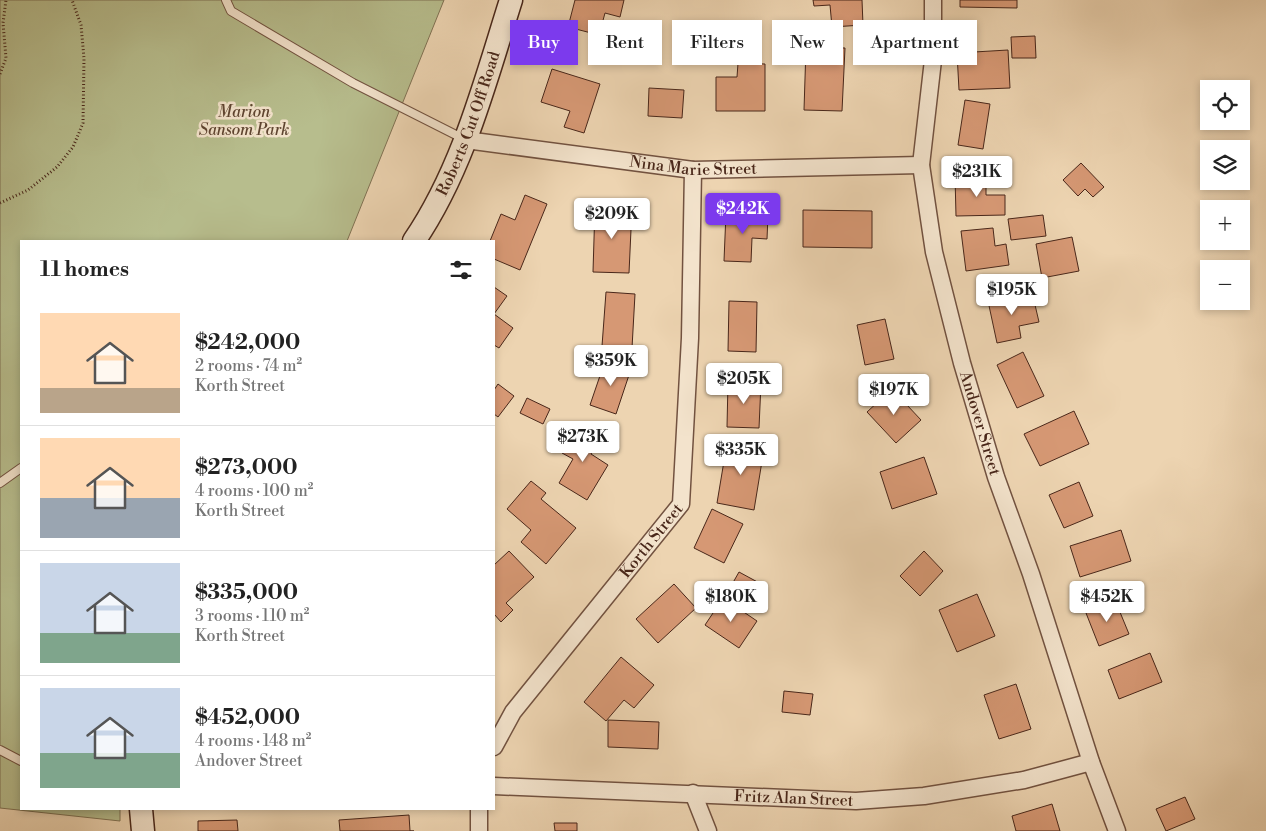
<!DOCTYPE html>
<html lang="en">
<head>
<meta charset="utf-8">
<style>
  :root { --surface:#fff; --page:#f2f2f2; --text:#222; --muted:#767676; --line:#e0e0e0; --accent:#7c3aed }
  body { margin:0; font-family:"Libre Bodoni",serif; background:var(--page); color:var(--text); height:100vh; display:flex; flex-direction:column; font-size:19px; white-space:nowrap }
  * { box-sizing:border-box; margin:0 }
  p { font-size:16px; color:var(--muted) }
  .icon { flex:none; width:28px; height:28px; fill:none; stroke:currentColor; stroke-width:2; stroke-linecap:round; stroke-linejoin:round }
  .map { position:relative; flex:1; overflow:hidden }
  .drawer { position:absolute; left:20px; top:240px; width:475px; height:570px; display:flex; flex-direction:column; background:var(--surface); border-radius:0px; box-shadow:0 2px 8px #0003 }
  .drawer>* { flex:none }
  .top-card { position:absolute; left:510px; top:20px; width:475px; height:45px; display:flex; gap:10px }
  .controls { position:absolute; left:1200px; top:80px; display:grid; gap:10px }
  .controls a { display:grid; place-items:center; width:50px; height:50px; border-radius:0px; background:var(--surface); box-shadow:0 2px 8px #0003; font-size:25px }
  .price { position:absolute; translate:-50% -42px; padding:0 11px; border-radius:5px; background:#fff; color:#222; font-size:16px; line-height:32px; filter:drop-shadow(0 1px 2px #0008) }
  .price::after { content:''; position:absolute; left:50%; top:30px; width:15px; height:11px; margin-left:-8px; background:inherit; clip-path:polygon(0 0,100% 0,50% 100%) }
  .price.on { background:var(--accent); color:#fff }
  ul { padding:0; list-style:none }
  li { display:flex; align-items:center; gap:15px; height:125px; padding:0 20px }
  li+li { border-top:1px solid var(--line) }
  li span { display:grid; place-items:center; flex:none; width:140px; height:100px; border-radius:0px; color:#555 }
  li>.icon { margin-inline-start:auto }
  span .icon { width:60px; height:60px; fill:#fffc; stroke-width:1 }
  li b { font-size:21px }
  h2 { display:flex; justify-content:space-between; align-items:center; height:60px; padding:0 20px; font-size:21px }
  .pill { padding:0 18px; border-radius:0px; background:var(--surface); box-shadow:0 2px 8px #0003; font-size:18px; line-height:45px }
  .pill.on { background:var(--accent); color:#fff }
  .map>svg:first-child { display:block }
</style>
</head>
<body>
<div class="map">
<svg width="1266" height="831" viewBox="0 0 1266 831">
  <rect width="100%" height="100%" fill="#edd4b1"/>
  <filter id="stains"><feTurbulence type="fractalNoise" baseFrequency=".004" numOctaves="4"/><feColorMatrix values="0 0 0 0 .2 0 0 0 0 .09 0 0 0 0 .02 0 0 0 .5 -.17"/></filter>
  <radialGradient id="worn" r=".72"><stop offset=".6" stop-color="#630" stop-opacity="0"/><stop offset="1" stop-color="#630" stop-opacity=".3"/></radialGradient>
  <path fill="#b7bd8d" stroke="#807254" d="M0,0H444L347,241H21V809H120V821L0,808Z"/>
  <path fill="#d69874" stroke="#49271a" d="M575,0H624L620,17L605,13L599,35L568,27Z
    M813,0H862L863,25L832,27L830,5L814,6Z
    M960,0H1017V8L960,7Z
    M1035,36L1036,58H1012L1011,37Z
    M806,47L845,48L842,111L804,110Z
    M1008,50L1010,88L959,90L957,53Z
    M738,63L765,64V111H716V77H737Z
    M552,69L600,84L584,133L564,127L570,111L541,102Z
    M649,88L684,90L682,118L648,116Z
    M965,100L990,104L983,149L958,145Z
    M1081,163L1104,187L1093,197L1085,189L1078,196L1063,180Z
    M986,175V195H1005V215L956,216L955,176Z
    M525,195L547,204L520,270L494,259V241H490L501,214L515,220Z
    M595,206L632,208L629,273L593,272Z
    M803,210L872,211V248L803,247Z
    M726,213L768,215L767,239L752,238L751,262L724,261Z
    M1043,215L1046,236L1011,240L1008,219Z
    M993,228L995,246L1006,244L1009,265L966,271L961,231Z
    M1072,237L1079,271L1042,278L1036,244Z
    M494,287L507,296L494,314L513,328L499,348L494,345Z
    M606,292L635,294L632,348L602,346Z
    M1032,292L1039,322L1019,326L1021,338L997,343L988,301Z
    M729,301L757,302L756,352L728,351Z
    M885,319L894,359L865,365L857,325Z
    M1023,352L1044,396L1017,408L997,365Z
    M605,361L631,369L616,414L590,405Z
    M728,382L761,383L759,428L727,427Z
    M498,384L514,396L498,417L494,414V390Z
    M892,389L921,420L896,443L867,412Z
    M527,398L550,409L543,424L520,413Z
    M1074,411L1089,444L1040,466L1024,434Z
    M579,424L601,437L591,454L608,465L587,500L559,483L573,459L562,453Z
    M727,443L764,449L754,510L717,503Z
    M924,457L937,494L892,509L880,472Z
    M531,481L546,493L541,499L576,528L546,564L521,542L531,530L507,509Z
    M1079,482L1093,516L1064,528L1049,495Z
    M712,509L743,524L724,563L694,548Z
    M1121,530L1131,561L1080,577L1070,546Z
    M509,551L534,577L506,603L513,610L501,622L494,614V565Z
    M924,551L943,571L920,596L900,576Z
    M739,572L763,585L750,609L726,595Z
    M674,584L696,608L658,643L636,619Z
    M977,594L995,636L957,652L939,610Z
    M723,598L757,621L739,648L705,625Z
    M1115,600L1129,634L1099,646L1086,613Z
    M1150,653L1162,682L1119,699L1108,670Z
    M621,657L654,685L634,708L624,700L606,721L584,702Z
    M1016,684L1031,729L999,739L984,695Z
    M784,691L813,694L810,715L782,712Z
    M608,720L659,722L658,749L608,747Z
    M1185,797L1195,819L1166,831L1156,809Z
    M1052,804L1060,831H1016L1012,816Z
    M409,815L410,831H414H340L339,820Z
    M237,820L238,831H198V821Z
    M554,823H577V831H555Z"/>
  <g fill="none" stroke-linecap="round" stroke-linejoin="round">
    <g stroke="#725240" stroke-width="10">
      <path id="lane" d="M226,0L231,11L353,83L464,139
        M0,483L21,468
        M0,750L21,761"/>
    </g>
    <g stroke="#725240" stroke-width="19">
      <g id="street">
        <path id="s1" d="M933,0V60L921,165L934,252L962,363L996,477L1031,574L1091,762L1117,831"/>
        <path id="s2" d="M466,140L693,170L921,165"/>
        <path id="s3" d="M494,747L513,712L681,504L690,338L693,170"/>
        <path id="s4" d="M494,786L856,801L924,796L1024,780L1091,762"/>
        <path d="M693,793L708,831"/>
        <path d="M479,831V809"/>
      </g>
    </g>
    <g stroke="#49271a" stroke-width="25">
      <g id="secondary">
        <path id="s5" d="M414,241C463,169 485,82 511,0"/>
        <path d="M141,809L143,831"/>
      </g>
    </g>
    <path stroke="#49271a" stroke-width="3" stroke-dasharray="1 2.5" stroke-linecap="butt" d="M0,74L6,58L3,23L6,0
      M0,203L28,190L57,167L73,147L83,123L84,58L81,25L72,0"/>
    <use href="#lane" stroke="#f3e3cc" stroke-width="8"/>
    <use href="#street" stroke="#f3e3cc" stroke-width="16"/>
    <use href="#secondary" stroke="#f3e3cc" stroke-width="22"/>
  </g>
  <g text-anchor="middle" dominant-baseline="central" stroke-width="5" stroke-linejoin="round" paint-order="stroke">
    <g font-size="16" font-style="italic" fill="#5f4531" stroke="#f3e3cc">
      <text x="244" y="112">Marion<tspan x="244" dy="18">Sansom Park</tspan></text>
    </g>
    <g font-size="16" fill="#49271a" stroke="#f3e3cc">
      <text stroke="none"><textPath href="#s5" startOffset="130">Roberts Cut Off Road</textPath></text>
      <text stroke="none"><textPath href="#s2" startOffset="229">Nina Marie Street</textPath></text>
      <text stroke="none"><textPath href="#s1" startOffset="431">Andover Street</textPath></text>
      <text stroke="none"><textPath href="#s3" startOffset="260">Korth Street</textPath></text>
      <text stroke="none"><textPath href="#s4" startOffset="300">Fritz Alan Street</textPath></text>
    </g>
  </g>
  <rect width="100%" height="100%" filter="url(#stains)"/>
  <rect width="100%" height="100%" fill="url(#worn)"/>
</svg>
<div class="controls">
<a><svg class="icon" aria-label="locate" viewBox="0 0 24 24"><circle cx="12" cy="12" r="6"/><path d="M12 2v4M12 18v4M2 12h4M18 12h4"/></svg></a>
<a><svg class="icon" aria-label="layers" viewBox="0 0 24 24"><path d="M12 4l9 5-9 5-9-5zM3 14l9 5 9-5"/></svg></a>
<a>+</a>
<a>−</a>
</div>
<b class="price" style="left:977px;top:198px">$231K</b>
<b class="price on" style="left:743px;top:235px">$242K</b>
<b class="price" style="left:612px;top:240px">$209K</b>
<b class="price" style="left:1012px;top:316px">$195K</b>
<b class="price" style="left:611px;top:387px">$359K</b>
<b class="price" style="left:744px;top:405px">$205K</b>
<b class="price" style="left:894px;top:416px">$197K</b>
<b class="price" style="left:583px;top:463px">$273K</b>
<b class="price" style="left:741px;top:476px">$335K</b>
<b class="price" style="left:731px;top:623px">$180K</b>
<b class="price" style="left:1107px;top:623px">$452K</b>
<div class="top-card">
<a class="pill on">Buy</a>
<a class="pill">Rent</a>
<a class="pill">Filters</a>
<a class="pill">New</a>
<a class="pill">Apartment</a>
</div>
<section class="drawer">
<h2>11 homes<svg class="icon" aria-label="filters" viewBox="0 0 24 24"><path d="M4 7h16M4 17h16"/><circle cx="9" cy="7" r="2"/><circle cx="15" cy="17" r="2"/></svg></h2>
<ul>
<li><span style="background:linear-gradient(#ffd9b3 75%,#b9a48a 0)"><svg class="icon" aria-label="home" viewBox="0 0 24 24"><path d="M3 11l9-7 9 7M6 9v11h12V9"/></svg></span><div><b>$242,000</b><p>2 rooms · 74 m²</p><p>Korth Street</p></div></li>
<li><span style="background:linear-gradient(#ffd9b3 60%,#9aa5b1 0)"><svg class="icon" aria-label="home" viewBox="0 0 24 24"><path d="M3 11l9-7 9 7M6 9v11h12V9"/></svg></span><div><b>$273,000</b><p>4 rooms · 100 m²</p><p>Korth Street</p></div></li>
<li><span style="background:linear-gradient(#c9d6e8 70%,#7fa58c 0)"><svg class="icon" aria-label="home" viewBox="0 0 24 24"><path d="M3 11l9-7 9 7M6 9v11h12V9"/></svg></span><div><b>$335,000</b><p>3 rooms · 110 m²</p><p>Korth Street</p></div></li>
<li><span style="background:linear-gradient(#c9d6e8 65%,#7fa58c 0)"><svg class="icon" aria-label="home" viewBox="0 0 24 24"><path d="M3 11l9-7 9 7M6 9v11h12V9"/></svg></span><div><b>$452,000</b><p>4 rooms · 148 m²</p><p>Andover Street</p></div></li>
</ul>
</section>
</div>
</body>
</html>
